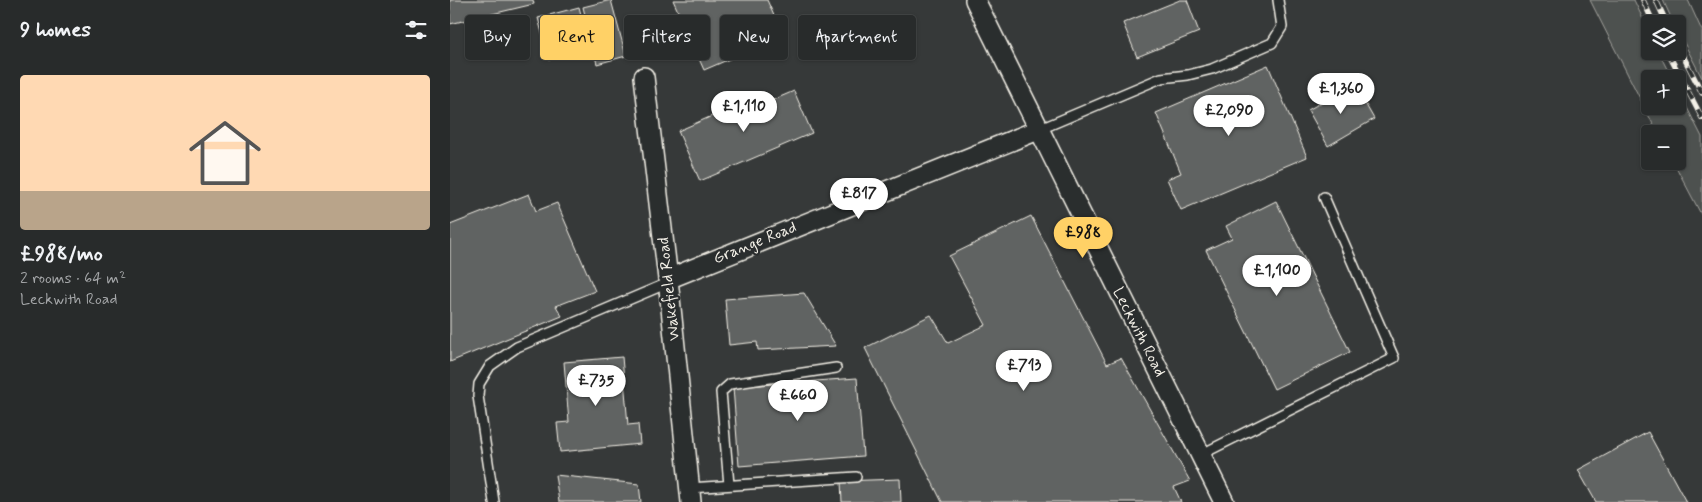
<!DOCTYPE html>
<html lang="en">
<head>
<meta charset="utf-8">
<style>
  :root { --surface:#282b2b; --page:#343737; --text:#f1f3f6; --muted:#a5a7a9; --line:#444747; --accent:#ffd166 }
  body { margin:0; font-family:Mynerve,sans-serif; background:var(--page); color:var(--text); height:100vh; display:flex; flex-direction:column; font-size:19px; white-space:nowrap }
  * { box-sizing:border-box; margin:0 }
  p { font-size:16px; color:var(--muted) }
  .icon { flex:none; width:28px; height:28px; fill:none; stroke:currentColor; stroke-width:2; stroke-linecap:round; stroke-linejoin:round }
  .map { position:relative; flex:1; overflow:hidden }
  .sheet { display:flex; flex-direction:column; background:var(--surface); width:450px }
  .sheet>* { flex:none }
  .banner { position:absolute; left:15px; top:15px; width:475px; height:45px; display:flex; gap:10px }
  .tools { position:absolute; left:1191px; top:15px; display:grid; gap:10px }
  .tools a { display:grid; place-items:center; width:45px; height:45px; border-radius:5px; background:var(--surface); box-shadow:0 1px 4px #0004,0 0 0 1px var(--line); font-size:25px }
  .price { position:absolute; translate:-50% -42px; padding:0 11px; border-radius:18px; background:#fff; color:#222; font-size:16px; line-height:32px; filter:drop-shadow(0 1px 2px #0008) }
  .price::after { content:''; position:absolute; left:50%; top:30px; width:15px; height:11px; margin-left:-8px; background:inherit; clip-path:polygon(0 0,100% 0,50% 100%) }
  .price.active { background:var(--accent); color:#111 }
  ul { padding:0; list-style:none }
  li { display:grid; align-content:center; gap:10px; height:265px; padding:0 20px }
  li+li { border-top:1px solid var(--line) }
  li span { display:grid; place-items:center; height:155px; border-radius:5px; color:#555 }
  li>.icon { margin-inline-start:auto }
  span .icon { width:90px; height:90px; fill:#fffc; stroke-width:1 }
  li b { font-size:21px }
  h2 { display:flex; justify-content:space-between; align-items:center; height:60px; padding:0 20px; font-size:21px }
  .pill { padding:0 18px; border-radius:5px; background:var(--surface); box-shadow:0 1px 4px #0004,0 0 0 1px var(--line); font-size:18px; line-height:45px }
  .pill.active { background:var(--accent); color:#111 }
  main { display:flex; flex:1; min-height:0 }
  .map>svg:first-child { display:block }
</style>
</head>
<body>
<main>
<section class="sheet">
<h2>9 homes<svg class="icon" aria-label="filters" viewBox="0 0 24 24"><path d="M4 7h16M4 17h16"/><circle cx="9" cy="7" r="2"/><circle cx="15" cy="17" r="2"/></svg></h2>
<ul>
<li><span style="background:linear-gradient(#ffd9b3 75%,#b9a48a 0)"><svg class="icon" aria-label="home" viewBox="0 0 24 24"><path d="M3 11l9-7 9 7M6 9v11h12V9"/></svg></span><div><b>£988/mo</b><p>2 rooms · 64 m²</p><p>Leckwith Road</p></div></li>
</ul>
</section>
<div class="map">
<svg width="1252" height="502" viewBox="0 0 1252 502">
  <rect width="100%" height="100%" fill="#363939"/>
  <filter id="ink" filterUnits="userSpaceOnUse"><feTurbulence type="fractalNoise" baseFrequency=".02" numOctaves="2"/><feDisplacementMap in="SourceGraphic" scale="10" xChannelSelector="R" yChannelSelector="G"/><feConvolveMatrix kernelMatrix="1 2 1 2 8 2 1 2 1" color-interpolation-filters="sRGB"/></filter>
  <g filter="url(#ink)">
    <path fill="#4e514f" stroke="#a1a19c" d="M1140,0H1184L1200,34V51H1208L1222,79H1200V106H1228V90L1252,137V216L1223,161H1228V134H1208Z
      M1213,0H1238L1252,31V78L1228,31V24H1224Z"/>
    <path fill="#616362" stroke="#f4f1e8" d="M0,0H83L84,4L0,24Z
      M161,0L176,56L147,64L133,7Z
      M223,0H317L333,36L254,70Z
      M730,0H737L749,32L687,57L673,23Z
      M129,7L140,49L99,60L88,18Z
      M818,65L857,157L731,210L717,179L731,173L706,113Z
      M904,84L924,119L878,146L858,110Z
      M344,91L362,133L250,181L228,131L312,94L316,103Z
      M79,194L86,211L107,203L145,291L106,306L112,316L0,362V225Z
      M826,201L900,352L824,389L756,250L782,238L776,226Z
      M581,216L657,364L671,358L740,481L724,487L731,502H492L415,348L481,315L498,343L536,325L499,256Z
      M354,293L386,346L308,350L307,342L279,345L275,299Z
      M172,357L178,425L188,424L190,444L110,452L107,423L119,422L114,362Z
      M407,378L413,456L289,466L283,387Z
      M1198,432L1236,502H1146L1128,470Z
      M105,475L189,484L191,502H109Z
      M450,479L451,502H392L391,481Z"/>
    <g fill="none" stroke-linecap="round" stroke-linejoin="round">
      <g stroke="#f4f1e8" stroke-width="12">
        <path id="lane" d="M588,130L711,78L738,75L762,69L822,43L832,27L828,0
          M750,455L944,358L874,197
          M279,485L271,392L280,384L386,368
          M239,488L406,477
          M44,502L28,396L29,384L40,366L67,347L218,283"/>
      </g>
      <g stroke="#f4f1e8" stroke-width="22">
        <path id="street" d="M525,0L774,502
          M194,77L218,279L241,502
          M218,279L588,130"/>
      </g>
      <use href="#lane" stroke="#2a2d2e" stroke-width="9"/>
      <use href="#street" stroke="#2a2d2e" stroke-width="19"/>
      <g stroke="#f4f1e8" stroke-width="5.5">
        <path id="rail" d="M1193,0L1204,24
          M1206,0L1217,24
          M1228,46L1252,93
          M1217,51L1252,118"/>
      </g>
      <use href="#rail" stroke="#2a2d2e" stroke-width="4" stroke-dasharray="11" stroke-linecap="butt"/>
    </g>
  </g>
  <g text-anchor="middle" dominant-baseline="central" stroke-width="4.5" stroke-linejoin="round" paint-order="stroke">
    <g font-size="16" fill="#f4f1e8" stroke="#2a2d2e">
      <text transform="translate(305 243) rotate(-22)">Grange Road</text>
      <text transform="translate(219 289) rotate(-96)">Wakefield Road</text>
      <text transform="translate(689 332) rotate(63)">Leckwith Road</text>
    </g>
  </g>
</svg>
<div class="tools">
<a><svg class="icon" aria-label="layers" viewBox="0 0 24 24"><path d="M12 4l9 5-9 5-9-5zM3 14l9 5 9-5"/></svg></a>
<a>+</a>
<a>−</a>
</div>
<b class="price" style="left:891px;top:115px">£1,360</b>
<b class="price" style="left:294px;top:133px">£1,110</b>
<b class="price" style="left:779px;top:137px">£2,090</b>
<b class="price" style="left:409px;top:220px">£817</b>
<b class="price active" style="left:633px;top:259px">£988</b>
<b class="price" style="left:827px;top:297px">£1,100</b>
<b class="price" style="left:574px;top:392px">£713</b>
<b class="price" style="left:146px;top:407px">£735</b>
<b class="price" style="left:348px;top:422px">£660</b>
<div class="banner">
<a class="pill">Buy</a>
<a class="pill active">Rent</a>
<a class="pill">Filters</a>
<a class="pill">New</a>
<a class="pill">Apartment</a>
</div>
</div>
</main>
</body>
</html>
